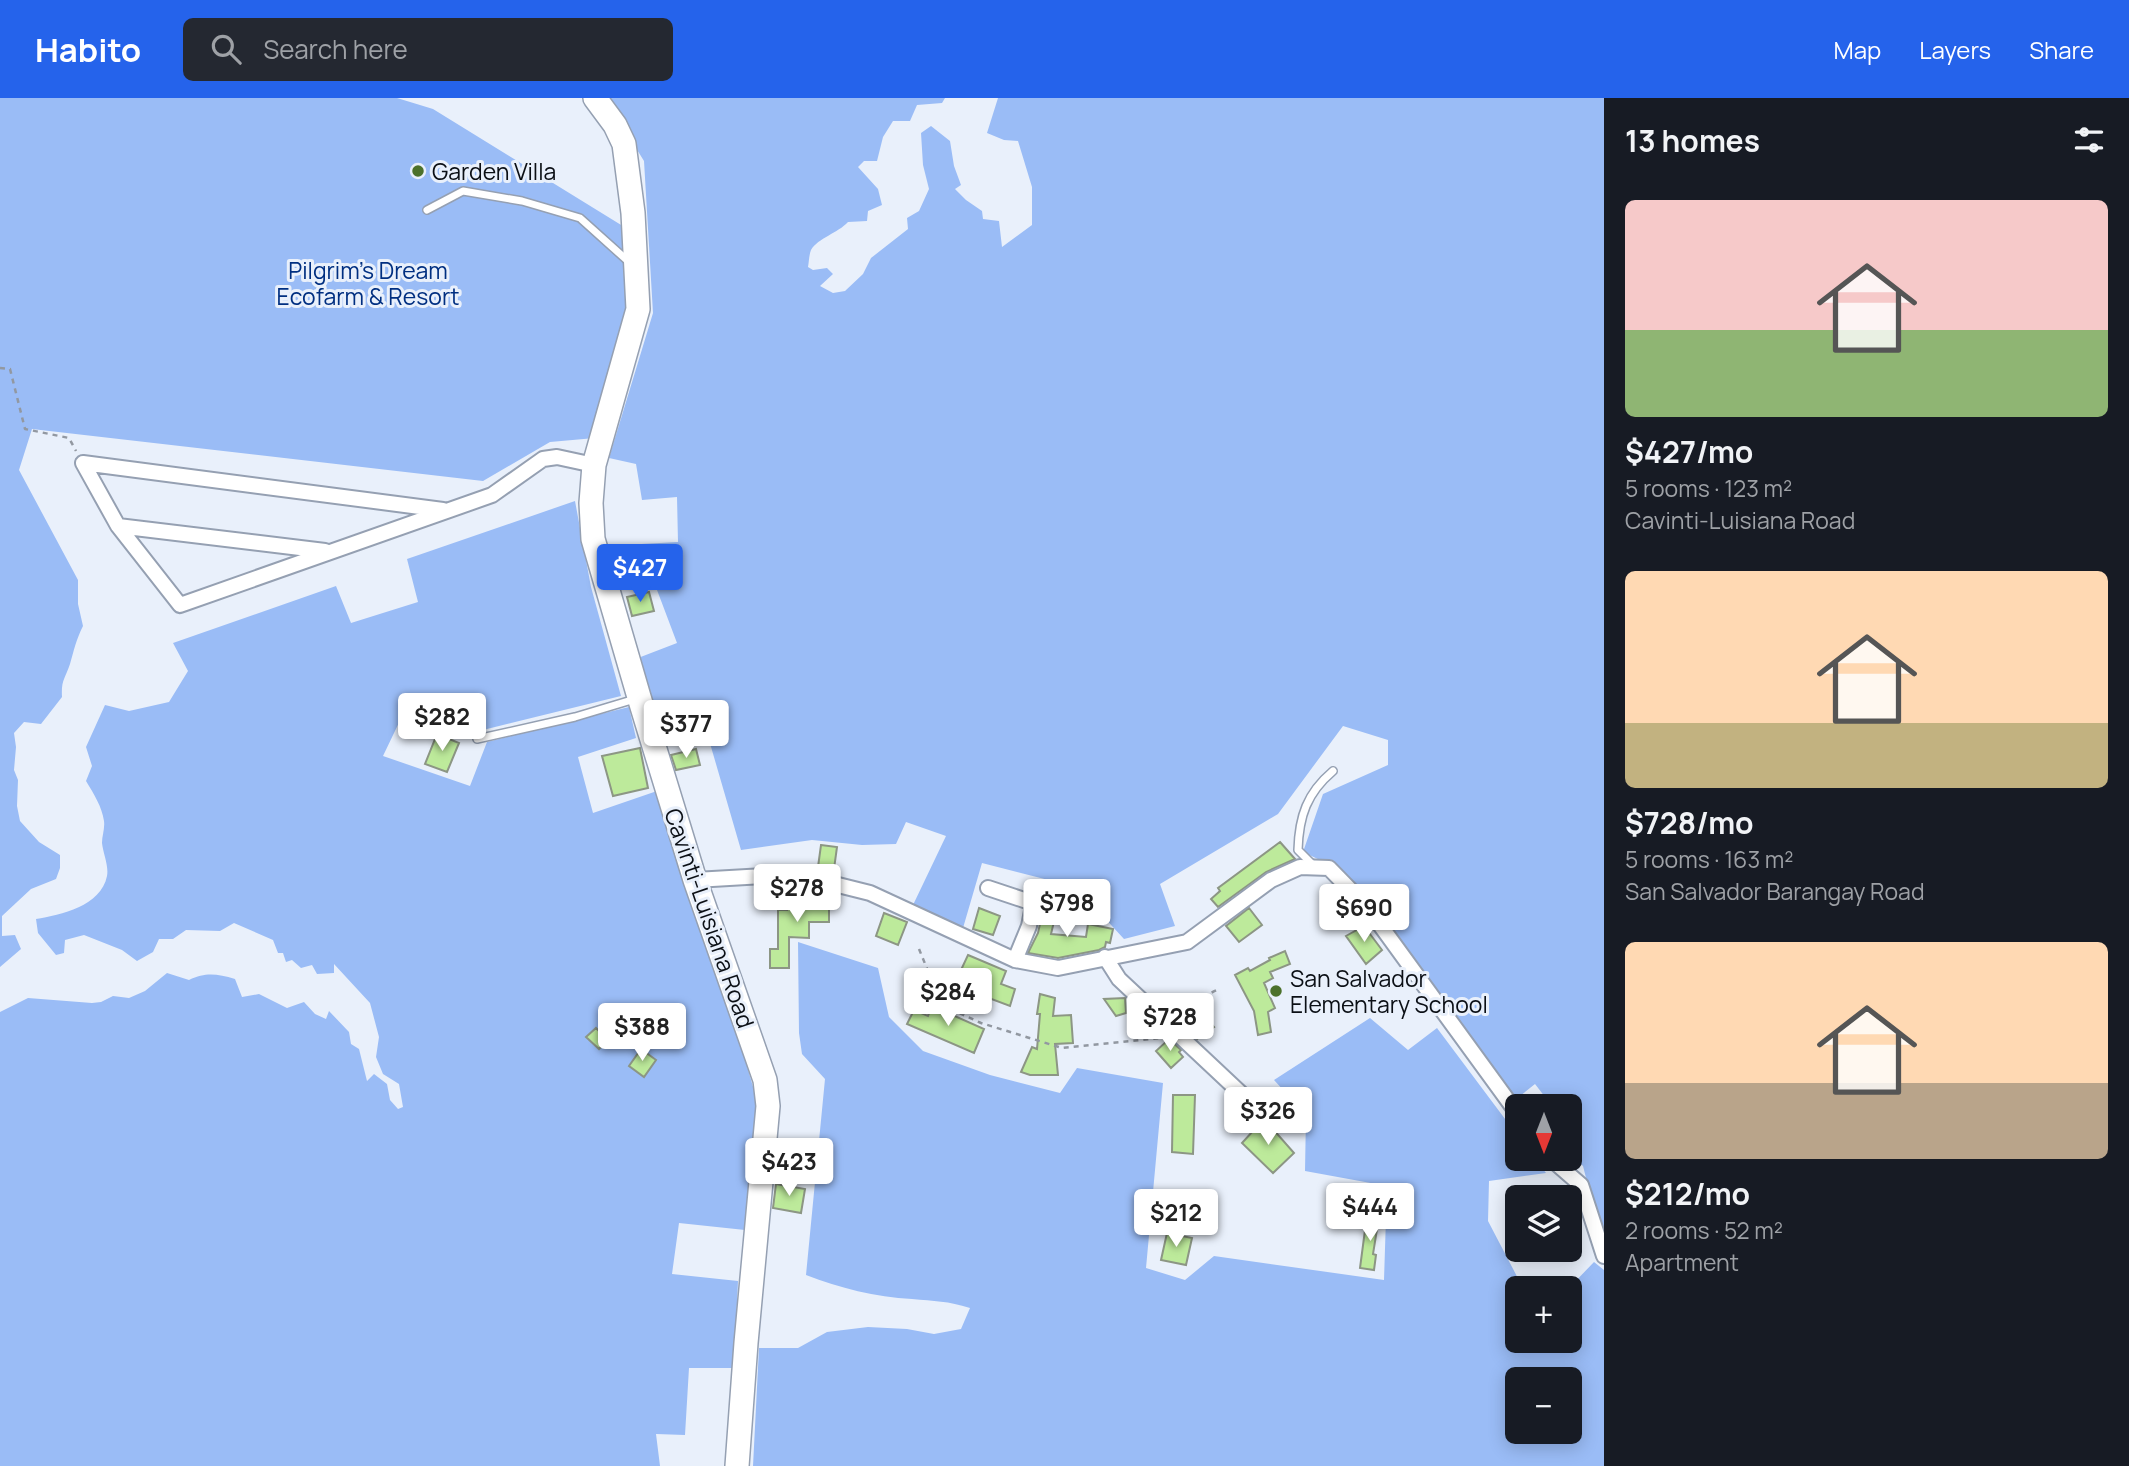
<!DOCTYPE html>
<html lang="en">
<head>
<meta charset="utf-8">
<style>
  :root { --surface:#171b24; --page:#242831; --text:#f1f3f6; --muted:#9ea1a6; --accent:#2563eb }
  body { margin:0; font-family:Manrope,sans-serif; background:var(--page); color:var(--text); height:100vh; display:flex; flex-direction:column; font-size:26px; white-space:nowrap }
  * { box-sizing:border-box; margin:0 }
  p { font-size:23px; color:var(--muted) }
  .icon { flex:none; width:38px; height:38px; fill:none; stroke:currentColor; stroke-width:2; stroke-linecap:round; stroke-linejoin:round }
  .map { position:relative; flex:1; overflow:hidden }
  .drawer { display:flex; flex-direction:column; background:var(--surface); width:525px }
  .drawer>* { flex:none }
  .needle { width:46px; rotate:180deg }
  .tools { position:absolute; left:1505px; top:996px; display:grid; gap:14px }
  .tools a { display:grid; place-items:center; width:77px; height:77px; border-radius:10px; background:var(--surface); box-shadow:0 4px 18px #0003; font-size:35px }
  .price { position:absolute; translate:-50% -60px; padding:0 16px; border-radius:7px; background:#fff; color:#222; font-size:23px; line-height:46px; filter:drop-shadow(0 2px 4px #0008) }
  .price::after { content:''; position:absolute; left:50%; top:42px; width:21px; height:16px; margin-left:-10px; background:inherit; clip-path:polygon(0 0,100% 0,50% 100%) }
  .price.on { background:var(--accent); color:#fff }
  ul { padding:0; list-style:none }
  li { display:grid; align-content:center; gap:14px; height:371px; padding:0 21px }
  li span { display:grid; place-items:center; height:217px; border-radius:10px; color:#555 }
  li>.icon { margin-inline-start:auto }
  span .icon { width:126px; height:126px; fill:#fffc; stroke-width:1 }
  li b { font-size:30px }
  h2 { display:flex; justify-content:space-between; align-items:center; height:84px; padding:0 21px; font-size:30px }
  header { display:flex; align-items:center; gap:42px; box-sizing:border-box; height:98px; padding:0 35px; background:var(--accent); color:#fff }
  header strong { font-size:33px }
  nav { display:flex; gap:38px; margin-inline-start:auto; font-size:24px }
  .search { width:490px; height:63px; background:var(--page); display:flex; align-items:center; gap:18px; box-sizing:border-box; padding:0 24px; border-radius:10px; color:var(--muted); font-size:26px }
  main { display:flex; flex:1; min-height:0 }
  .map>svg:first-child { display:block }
</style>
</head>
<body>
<header>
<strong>Habito</strong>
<div class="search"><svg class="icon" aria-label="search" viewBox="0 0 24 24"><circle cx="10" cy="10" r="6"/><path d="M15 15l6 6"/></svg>Search here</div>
<nav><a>Map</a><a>Layers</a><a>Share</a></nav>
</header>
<main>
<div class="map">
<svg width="1604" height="1368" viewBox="0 0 1604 1368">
  <rect width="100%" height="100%" fill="#e9f0fb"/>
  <path fill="#9abcf6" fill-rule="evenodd" d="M0,0H397L433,11L626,130L634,217L595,340L550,344L483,383L32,331L19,372L78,482V506L83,528C76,542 74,552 70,566C65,581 61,582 62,599L41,626L24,624L14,635L16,649L14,672L18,682L17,708L20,723L39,744L60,757V770L56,781L31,791L2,818V838L15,837L21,851L0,869Z
    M605,0H945L942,5L917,7L910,23H893L883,39L877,63H864L858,69L878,91L882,107L868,113L867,123L848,124C838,135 818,140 811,152C809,157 809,164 808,169L813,172L827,170L833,176L820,188L833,195L845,193L863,176L871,160L908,131L907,120L919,113L929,91L923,67L921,35L931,28L950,43L954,68L961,87L955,91L966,102L982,113L983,121L999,123L1002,149L1032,127V89L1018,43L1004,42L987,35L998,0H1604V1151L1583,1068L1570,1055V1008H1552L1535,986L1515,1002L1341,772L1303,754L1323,696L1388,667V642L1343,628L1278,716L1160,786L1175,828L1124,841L1076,789L982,765L963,830L913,807L946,738L906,724L896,746L862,747L812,742L741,752L707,635L664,647L638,560L677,545L654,484L612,491L605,448L678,444L677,399L642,402L636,366L609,360L653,215L644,63Z
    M575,403L591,489L621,598L479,633L405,612L383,658L470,688L487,644L629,609L636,640L578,659L593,715L657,693L736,930L758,1006L745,1132L679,1125L672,1176L738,1183L734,1270H689L685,1337L656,1336L660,1368H0V914L28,900L92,905L101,904L113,898L129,900L145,893L167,875L189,882C206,874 217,876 235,881L242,899L259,896L287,910L304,904L315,916L326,921L329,913L349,934L351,946L359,951L367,983L374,976L387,986L390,1002L398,1011L403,1009L399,986L383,976L376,959L379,939L370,905L334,866V875L317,876L312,867L301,870L292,862L286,864L283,855H278L273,842L234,825L220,833L186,832L173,841H159L153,854L137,863L122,852L84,837L65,842L64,855L56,857L38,835L36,821C61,817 101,808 107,778C109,768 103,755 102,745C102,738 105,731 104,723C102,709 94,696 86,683L92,668L86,649L105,607L129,613L169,604L188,573L173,545L336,488L351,525L418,504L407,461Z
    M798,844L878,870L889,919L923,953L990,977L1060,995L1077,970L1163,985L1146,1170L1185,1182L1214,1158L1384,1182L1387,1088L1305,1073L1306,1017L1274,982L1370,920L1408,952L1437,930L1517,1037V1060L1535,1061L1546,1075L1489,1083L1488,1123L1523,1190H1517V1242H1570L1569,1190L1594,1164L1604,1172V1368H753L759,1250H798L827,1234L868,1229L907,1231L934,1236L961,1231L970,1210C948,1203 934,1203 912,1201C875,1199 840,1190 806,1177L825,981L802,956L799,935ZM1570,1281V1334H1517V1281Z"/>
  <path fill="#bdea9b" stroke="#8c9684" stroke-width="2" d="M649,494L654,513L632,518L627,499Z
    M437,636L459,645L447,674L425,666Z
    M640,650L648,690L613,698L602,658Z
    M696,651L700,667L676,672L671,657Z
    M1280,744L1295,761L1266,774L1218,809L1211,801L1220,793L1218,790Z
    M821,747L837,749L834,771L818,769Z
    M787,798H829V824H809V840L789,839V870H770V851H778V812H787Z
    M1044,808L1057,811L1051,836L1086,839L1088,826L1113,831L1110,845L1106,844L1105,849L1099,852L1058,860L1028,855L1038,835Z
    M979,810L1000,818L993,837L973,831Z
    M1249,810L1262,827L1239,844L1226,828Z
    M884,815L907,824L898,847L876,838Z
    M1364,828L1382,852L1366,866L1346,838Z
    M1285,853L1290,866L1270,874L1273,880L1264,885L1275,910L1268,914L1271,934L1258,937L1254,913L1235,877L1248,870L1250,873L1270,862L1269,860Z
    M968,857L1006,873L1001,886L1015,891L1010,908L954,887Z
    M1040,896L1055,900L1053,918L1071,917L1073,945L1055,946L1058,977H1030L1021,974L1032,949L1037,951L1040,916H1037Z
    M1125,900L1126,915L1116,918L1104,901Z
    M932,908L984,931L974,955L907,926L914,912L928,918Z
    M1202,915L1214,929L1197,941L1184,929Z
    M596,930L608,942L599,951L586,939Z
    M1169,941L1181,952L1179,954L1183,959L1171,970L1156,953Z
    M641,951L656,962L644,979L629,968Z
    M1173,997H1195L1193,1056L1172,1054Z
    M1264,1021L1294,1055L1273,1075L1242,1045Z
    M776,1086L805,1091L801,1115L773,1110Z
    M1367,1117L1379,1119L1373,1156L1376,1157L1374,1172L1360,1170Z
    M1167,1135L1192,1140L1186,1167L1161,1162Z"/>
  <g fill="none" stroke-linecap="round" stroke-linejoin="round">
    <g stroke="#95a0b2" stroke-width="10">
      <path id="service" d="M427,112L463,93L522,103L580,120L629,164
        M477,641L575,619L635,601
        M1312,766L1298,752C1299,718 1307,695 1333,673"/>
    </g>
    <g stroke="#95a0b2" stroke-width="18">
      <path id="minor" d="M83,365L118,428L180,507L492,397L543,361L557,359L594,367
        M83,365L443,412
        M118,428L325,453
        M695,782L782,777L834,786L870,795L1015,862L1058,870L1187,844L1271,782L1300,769L1329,770L1367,809L1517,1015
        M988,790L1030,804L1033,808L1029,828L1015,862
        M1105,859L1119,881L1248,1002
        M1550,1060L1581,1087L1604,1158"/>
    </g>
    <g stroke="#95a0b2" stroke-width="26">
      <path id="primary" d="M595,0L615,27L624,46L633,115L638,211L594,367L591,405L593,441L639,599L695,782L765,982L768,1008L746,1245L737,1368"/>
    </g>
    <path stroke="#9298a1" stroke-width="2.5" stroke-dasharray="5 5" stroke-linecap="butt" d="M0,270L10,271L25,331L69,340L76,353
      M919,851L942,907L981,925L1062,950L1161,940
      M1185,924C1201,912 1200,897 1220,891"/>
    <use href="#service" stroke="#fff" stroke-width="7"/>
    <use href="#minor" stroke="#fff" stroke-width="14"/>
    <use href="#primary" stroke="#fff" stroke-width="23"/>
  </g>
  <g fill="#4c712b" stroke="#e9f0fb" stroke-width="2.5">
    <circle cx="418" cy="73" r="7"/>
    <circle cx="1276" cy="893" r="7"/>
  </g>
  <g text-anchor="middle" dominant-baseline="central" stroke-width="6" stroke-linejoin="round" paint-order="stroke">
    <g font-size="23" fill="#0b0f15" stroke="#e9f0fb" text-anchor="start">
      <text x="432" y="73">Garden Villa</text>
      <text x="1290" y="880">San Salvador<tspan x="1290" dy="26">Elementary School</tspan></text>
    </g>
    <g font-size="23" fill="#002f81" stroke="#e9f0fb">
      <text x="368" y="172">Pilgrim's Dream<tspan x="368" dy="26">Ecofarm &amp; Resort</tspan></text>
    </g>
    <g font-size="23" fill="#0b0f15" stroke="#e9f0fb">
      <text transform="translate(710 820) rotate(71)">Cavinti-Luisiana Road</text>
    </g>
  </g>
</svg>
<div class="tools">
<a><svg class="needle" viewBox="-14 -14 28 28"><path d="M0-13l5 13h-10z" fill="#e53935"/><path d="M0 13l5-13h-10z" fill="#9ea1a6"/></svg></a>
<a><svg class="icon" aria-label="layers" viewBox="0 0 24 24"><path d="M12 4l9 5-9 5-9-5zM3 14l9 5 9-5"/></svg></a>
<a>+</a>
<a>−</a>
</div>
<b class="price on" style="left:640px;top:506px">$427</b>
<b class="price" style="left:442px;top:655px">$282</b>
<b class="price" style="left:686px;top:662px">$377</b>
<b class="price" style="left:797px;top:826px">$278</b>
<b class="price" style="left:1067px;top:841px">$798</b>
<b class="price" style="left:1364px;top:846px">$690</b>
<b class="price" style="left:948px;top:930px">$284</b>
<b class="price" style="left:1170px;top:955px">$728</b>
<b class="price" style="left:642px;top:965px">$388</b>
<b class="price" style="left:1268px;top:1049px">$326</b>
<b class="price" style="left:789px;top:1100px">$423</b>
<b class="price" style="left:1370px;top:1145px">$444</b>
<b class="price" style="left:1176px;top:1151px">$212</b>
</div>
<section class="drawer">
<h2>13 homes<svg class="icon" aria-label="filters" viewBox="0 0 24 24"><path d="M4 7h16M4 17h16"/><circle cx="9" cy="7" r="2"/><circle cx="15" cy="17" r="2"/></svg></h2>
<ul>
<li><span style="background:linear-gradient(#f6c9c9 60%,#8fb573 0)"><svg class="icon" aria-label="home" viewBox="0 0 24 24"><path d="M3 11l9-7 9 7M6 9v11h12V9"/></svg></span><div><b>$427/mo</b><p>5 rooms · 123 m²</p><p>Cavinti-Luisiana Road</p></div></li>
<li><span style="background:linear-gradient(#ffd9b3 70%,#c2b280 0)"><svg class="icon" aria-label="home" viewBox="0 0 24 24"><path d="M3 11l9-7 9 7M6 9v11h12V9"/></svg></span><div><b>$728/mo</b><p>5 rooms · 163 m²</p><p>San Salvador Barangay Road</p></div></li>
<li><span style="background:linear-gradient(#ffd9b3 65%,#b9a48a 0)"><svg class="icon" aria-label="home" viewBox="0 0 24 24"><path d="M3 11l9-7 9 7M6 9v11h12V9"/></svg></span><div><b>$212/mo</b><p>2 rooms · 52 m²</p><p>Apartment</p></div></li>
</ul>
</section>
</main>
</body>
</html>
